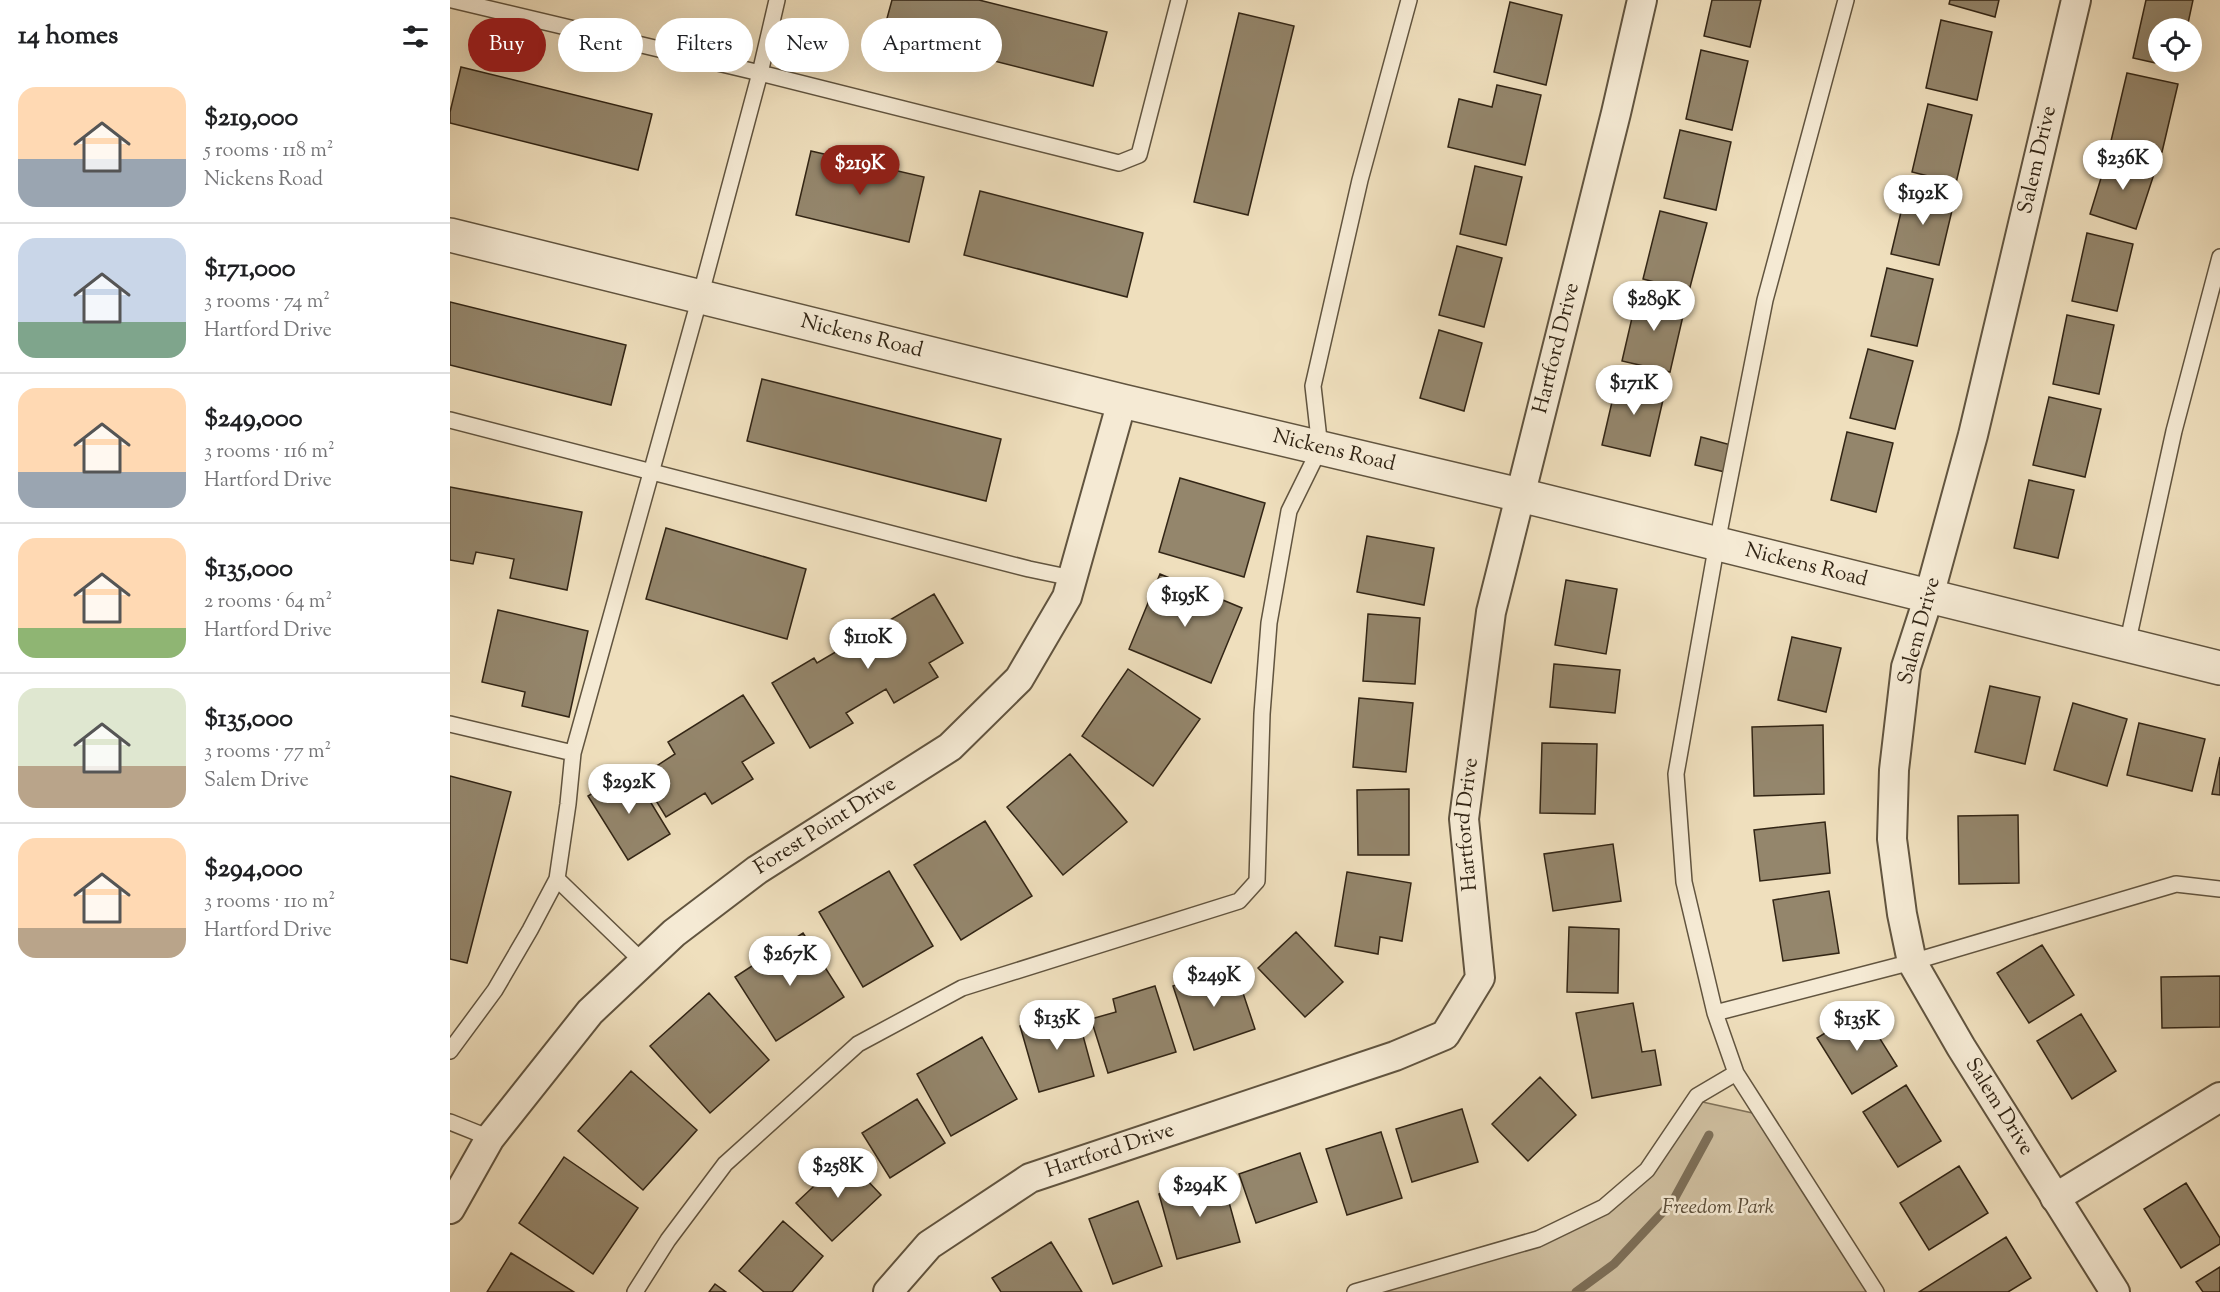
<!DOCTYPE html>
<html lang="en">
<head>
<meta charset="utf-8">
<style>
  :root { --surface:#fff; --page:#f6f6f6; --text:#202124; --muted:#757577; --line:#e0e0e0; --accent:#8f2418 }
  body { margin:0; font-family:"Sorts Mill Goudy",serif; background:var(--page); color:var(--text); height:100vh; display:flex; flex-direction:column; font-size:22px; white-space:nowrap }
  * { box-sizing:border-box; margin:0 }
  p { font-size:20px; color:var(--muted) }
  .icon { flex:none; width:33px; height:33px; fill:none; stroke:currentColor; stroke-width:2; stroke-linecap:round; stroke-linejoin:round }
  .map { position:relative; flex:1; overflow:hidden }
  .drawer { display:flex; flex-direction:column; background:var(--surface); width:450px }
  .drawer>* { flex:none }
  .top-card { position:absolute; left:18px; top:18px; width:570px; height:54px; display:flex; gap:12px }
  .controls { position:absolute; left:1698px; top:18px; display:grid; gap:12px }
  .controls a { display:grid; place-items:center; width:54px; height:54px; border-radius:50%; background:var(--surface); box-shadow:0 6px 24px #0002; font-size:30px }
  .price { position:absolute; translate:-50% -51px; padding:0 14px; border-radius:21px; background:#fff; color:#222; font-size:20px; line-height:39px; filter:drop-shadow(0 2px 3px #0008) }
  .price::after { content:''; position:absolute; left:50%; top:36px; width:18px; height:14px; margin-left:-9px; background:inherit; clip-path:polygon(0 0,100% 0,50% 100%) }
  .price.on { background:var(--accent); color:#fff }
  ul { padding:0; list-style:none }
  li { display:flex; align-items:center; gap:18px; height:150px; padding:0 18px }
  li+li { border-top:2px solid var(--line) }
  li span { display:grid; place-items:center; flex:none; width:168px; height:120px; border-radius:18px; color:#555 }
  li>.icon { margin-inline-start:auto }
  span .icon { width:72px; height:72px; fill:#fffc; stroke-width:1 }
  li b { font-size:26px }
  h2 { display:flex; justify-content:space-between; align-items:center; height:72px; padding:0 18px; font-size:26px }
  .pill { padding:0 21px; border-radius:27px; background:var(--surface); box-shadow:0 6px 24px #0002; font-size:21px; line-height:54px }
  .pill.on { background:var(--accent); color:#fff }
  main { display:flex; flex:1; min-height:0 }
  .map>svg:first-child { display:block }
</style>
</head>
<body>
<main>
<section class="drawer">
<h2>14 homes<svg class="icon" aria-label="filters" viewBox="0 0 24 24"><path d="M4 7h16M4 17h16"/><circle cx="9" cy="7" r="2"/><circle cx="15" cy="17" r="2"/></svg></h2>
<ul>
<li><span style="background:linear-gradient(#ffd9b3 60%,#9aa5b1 0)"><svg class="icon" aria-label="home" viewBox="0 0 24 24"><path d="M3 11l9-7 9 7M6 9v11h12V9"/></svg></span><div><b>$219,000</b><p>5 rooms · 118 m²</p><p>Nickens Road</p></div></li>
<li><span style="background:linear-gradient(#c9d6e8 70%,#7fa58c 0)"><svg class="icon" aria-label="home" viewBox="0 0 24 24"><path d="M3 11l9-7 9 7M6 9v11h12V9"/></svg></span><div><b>$171,000</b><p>3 rooms · 74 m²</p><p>Hartford Drive</p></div></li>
<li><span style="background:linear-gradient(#ffd9b3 70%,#9aa5b1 0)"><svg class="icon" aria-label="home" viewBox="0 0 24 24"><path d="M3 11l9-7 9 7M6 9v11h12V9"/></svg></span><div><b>$249,000</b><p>3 rooms · 116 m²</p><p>Hartford Drive</p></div></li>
<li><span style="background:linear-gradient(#ffd9b3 75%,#8fb573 0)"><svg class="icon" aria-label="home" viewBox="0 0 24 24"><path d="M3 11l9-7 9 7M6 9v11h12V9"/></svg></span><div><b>$135,000</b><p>2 rooms · 64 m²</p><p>Hartford Drive</p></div></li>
<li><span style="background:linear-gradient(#dfe7d0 65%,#b9a48a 0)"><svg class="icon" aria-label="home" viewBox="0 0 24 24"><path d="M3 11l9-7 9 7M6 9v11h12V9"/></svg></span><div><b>$135,000</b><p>3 rooms · 77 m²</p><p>Salem Drive</p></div></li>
<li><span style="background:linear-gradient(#ffd9b3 75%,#b9a48a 0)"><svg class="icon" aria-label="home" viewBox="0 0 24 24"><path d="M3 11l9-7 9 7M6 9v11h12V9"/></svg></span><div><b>$294,000</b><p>3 rooms · 110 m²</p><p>Hartford Drive</p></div></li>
</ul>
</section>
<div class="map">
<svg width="1770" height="1292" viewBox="0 0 1770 1292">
  <rect width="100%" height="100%" fill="#efdfbd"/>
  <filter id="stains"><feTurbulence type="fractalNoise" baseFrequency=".00333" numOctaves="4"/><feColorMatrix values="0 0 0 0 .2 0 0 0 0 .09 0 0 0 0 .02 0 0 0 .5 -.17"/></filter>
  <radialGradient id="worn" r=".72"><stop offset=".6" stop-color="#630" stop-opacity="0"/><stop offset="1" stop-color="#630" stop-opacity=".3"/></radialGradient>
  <path fill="#cfbfa0" stroke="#80725a" stroke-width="1.5" d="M1248,1101L1307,1114L1420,1292H904L1082,1242L1170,1195Z"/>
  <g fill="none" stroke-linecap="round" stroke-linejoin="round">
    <path stroke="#7d6f58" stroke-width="9" d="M1126,1292L1164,1264L1223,1201L1259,1135"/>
  </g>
  <path fill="#94866c" stroke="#322515" stroke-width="1.5" d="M442,0H529L657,32L643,86L433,33Z
    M1262,0H1311L1300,47L1254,36Z
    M1500,0H1549L1545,17L1499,4Z
    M1696,0H1743L1737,28H1708V62H1729L1728,68L1683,58Z
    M1060,2L1112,15L1096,85L1044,72Z
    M789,13L844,26L798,215L744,202Z
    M1491,20L1542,32L1527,100L1476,88Z
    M1251,50L1298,61L1282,130L1236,119Z
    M11,67L202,114L188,170L0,123V112Z
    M1677,73L1728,84L1712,152L1661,141Z
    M1047,85L1091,95L1075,165L998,147L1009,99L1042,107Z
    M1478,104L1522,115L1506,183L1462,172Z
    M1230,130L1281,142L1266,210L1214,198Z
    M361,151L474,177L459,242L346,215Z
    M1659,152L1706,168L1686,229L1640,214Z
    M1025,166L1072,177L1056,245L1010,234Z
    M1457,187L1505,198L1489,265L1441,254Z
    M530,191L693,233L677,297L514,255Z
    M1210,211L1257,223L1239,291L1193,279Z
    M1637,233L1683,244L1667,311L1622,301Z
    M1007,246L1052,258L1034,327L989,315Z
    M1437,268L1483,279L1467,346L1421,336Z
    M1188,292L1236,303L1220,372L1172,361Z
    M0,302L176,345L161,405L0,365Z
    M1617,315L1664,325L1649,394L1603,384Z
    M989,330L1032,343L1014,411L970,398Z
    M1418,349L1463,361L1445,429L1400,418Z
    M1168,376L1216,387L1200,456L1152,445Z
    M312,379L551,439L536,501L297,441Z
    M1599,397L1651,409L1635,477L1583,465Z
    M1397,432L1443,443L1426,512L1381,500Z
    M1251,437L1281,445L1275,472L1245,465Z
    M730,478L815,503L794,577L709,552Z
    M1579,480L1624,490L1608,558L1564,548Z
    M0,487L132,512L117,590L60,578L64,559L26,552L23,564L0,560Z
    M216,528L356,569L337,639L196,599Z
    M917,536L984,548L974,605L907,592Z
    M710,574L792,608L761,683L679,649Z
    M1116,580L1167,589L1156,654L1105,645Z
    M484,594L513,643L479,663L488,677L444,703L436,689L396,713L403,723L360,748L322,683L364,658L367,663Z
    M48,610L138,631L119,717L72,706L75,692L32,682Z
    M918,614L970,618L965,684L913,681Z
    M1342,637L1391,648L1376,712L1328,700Z
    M1104,664L1170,670L1165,713L1100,707Z
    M678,669L750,719L703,786L632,736Z
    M1540,686L1590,697L1575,764L1525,752Z
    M293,695L324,743L292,762L303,779L262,804L255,793L216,817L191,776L225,754L218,742Z
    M909,698L963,703L956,772L903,767Z
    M1623,703L1677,719L1657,786L1604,770Z
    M1689,723L1755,739L1742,791L1677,775Z
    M1373,725L1374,794L1304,796L1302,727Z
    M1092,743L1147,744L1145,814L1090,813Z
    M620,754L677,822L613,875L557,807Z
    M1770,757V795L1762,794Z
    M181,770L220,834L178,860L138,796Z
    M0,776L61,792L17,963L0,959Z
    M959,789V855H908L907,790Z
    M1568,815L1569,883L1509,884L1508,816Z
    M535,821L582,896L511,940L464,865Z
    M1375,822L1380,873L1310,881L1304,830Z
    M1163,844L1171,901L1103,911L1094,854Z
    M439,871L483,946L413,987L369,912Z
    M897,872L961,883L952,941L930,937L928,954L885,946Z
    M1379,891L1389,953L1333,961L1323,900Z
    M1119,927L1169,929L1168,993L1117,992Z
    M846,932L893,982L855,1017L808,968Z
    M353,933L394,997L326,1041L285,977Z
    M1592,945L1624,995L1579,1023L1547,973Z
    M784,966L805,1029L744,1050L723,986Z
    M1770,976V1027L1712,1028L1711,977Z
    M705,986L726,1052L658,1073L641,1019L666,1012L663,999Z
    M259,993L319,1060L260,1113L200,1046Z
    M1183,1003L1192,1052L1205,1050L1211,1085L1142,1098L1126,1013Z
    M626,1010L644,1076L589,1092L570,1026Z
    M1412,1010L1447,1066L1402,1094L1367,1038Z
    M1631,1014L1666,1071L1622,1099L1587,1041Z
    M532,1037L567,1099L501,1136L467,1074Z
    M181,1071L247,1130L193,1190L128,1131Z
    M1090,1077L1126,1115L1078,1161L1042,1124Z
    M1456,1085L1491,1141L1448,1167L1413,1112Z
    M467,1099L495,1143L440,1178L412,1133Z
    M1012,1109L1028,1162L962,1182L946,1129Z
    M931,1132L952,1198L897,1215L876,1149Z
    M850,1153L867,1202L806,1223L789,1174Z
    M114,1157L188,1208L143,1274L69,1223Z
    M395,1157L431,1195L382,1241L346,1203Z
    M1509,1166L1538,1213L1479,1250L1450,1203Z
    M772,1177L790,1242L727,1259L709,1194Z
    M1736,1183L1770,1238V1244L1731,1268L1694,1209Z
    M688,1201L712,1266L663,1284L639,1219Z
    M333,1221L373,1256L342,1292H314L289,1271Z
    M1556,1237L1581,1278L1558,1292H1469Z
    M601,1242L632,1292H551L542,1278Z
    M61,1253L124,1292H37Z
    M1770,1267V1292H1753L1746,1282Z
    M265,1284L276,1292H259Z"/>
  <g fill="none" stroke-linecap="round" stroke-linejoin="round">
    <g stroke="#61543f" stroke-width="18">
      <path id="service" d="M2,0L310,73L669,163L689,155L729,0
        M1396,0L1315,300L1267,543L1226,774L1234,882L1265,1013L1286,1073L1426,1292
        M0,420L579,569L622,578
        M1677,645L1724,431L1770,257
        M0,724L123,753L118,804L107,879L80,930L45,990L0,1051
        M123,753L250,297L310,73L327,0
        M107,879L193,962
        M1265,1013L1462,962L1726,884L1770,889
        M0,1122L40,1138
        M185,1292L218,1240L275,1164L408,1044L512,988L789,901L807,881L812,714L819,623L839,511L870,448L863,386L910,180L959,0
        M905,1292L1088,1239L1154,1207L1197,1170L1247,1096L1286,1073"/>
    </g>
    <g stroke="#61543f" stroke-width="32">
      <g id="minor">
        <path id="s1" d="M1626,0L1523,435L1479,596L1456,667L1444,770L1442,839L1452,914L1462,962L1511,1047L1665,1292"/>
        <path d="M1605,1198L1770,1097"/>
        <path id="s2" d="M0,1209L40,1138L140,1012L224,933L307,870L500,747L569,679L617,597L672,401"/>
        <path id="s3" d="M438,1292L479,1245L580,1178L945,1056L995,1035L1030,978L1014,819L1041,612L1166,113L1192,0"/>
      </g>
    </g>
    <g stroke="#61543f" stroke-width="36">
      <g id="tertiary">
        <path id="s4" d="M0,235L672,401L1070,495L1770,668"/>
      </g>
    </g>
    <use href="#service" stroke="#f5ead4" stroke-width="15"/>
    <use href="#minor" stroke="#f5ead4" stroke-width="28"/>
    <use href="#tertiary" stroke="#f5ead4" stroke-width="33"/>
  </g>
  <g text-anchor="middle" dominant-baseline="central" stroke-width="5" stroke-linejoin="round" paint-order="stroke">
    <g font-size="21" fill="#322515" stroke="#f5ead4">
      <text transform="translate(1588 160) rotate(-77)">Salem Drive</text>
      <text stroke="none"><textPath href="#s4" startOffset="424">Nickens Road</textPath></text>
      <text stroke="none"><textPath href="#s3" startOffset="1330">Hartford Drive</textPath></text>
      <text stroke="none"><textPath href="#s4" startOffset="910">Nickens Road</textPath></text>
      <text stroke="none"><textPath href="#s4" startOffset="1396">Nickens Road</textPath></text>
      <text transform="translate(1470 631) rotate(-75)">Salem Drive</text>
      <text stroke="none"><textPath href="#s3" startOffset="844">Hartford Drive</textPath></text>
      <text stroke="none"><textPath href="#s2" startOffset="543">Forest Point Drive</textPath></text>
      <text stroke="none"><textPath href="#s1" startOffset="1155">Salem Drive</textPath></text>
      <text stroke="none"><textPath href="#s3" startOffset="268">Hartford Drive</textPath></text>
    </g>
    <g font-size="21" font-style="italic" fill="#594c38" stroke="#f5ead4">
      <text x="1268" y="1208">Freedom Park</text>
    </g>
  </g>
  <rect width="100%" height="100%" filter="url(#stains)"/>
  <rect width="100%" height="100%" fill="url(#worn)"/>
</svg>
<div class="controls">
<a><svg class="icon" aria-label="locate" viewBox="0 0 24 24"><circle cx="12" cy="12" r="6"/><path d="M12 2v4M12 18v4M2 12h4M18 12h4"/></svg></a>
</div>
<b class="price" style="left:1673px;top:191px">$236K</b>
<b class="price on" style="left:410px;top:196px">$219K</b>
<b class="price" style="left:1473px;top:226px">$192K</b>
<b class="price" style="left:1204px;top:332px">$289K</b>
<b class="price" style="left:1184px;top:416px">$171K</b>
<b class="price" style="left:735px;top:628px">$195K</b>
<b class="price" style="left:418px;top:670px">$110K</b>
<b class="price" style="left:179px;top:815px">$292K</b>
<b class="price" style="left:340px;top:987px">$267K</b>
<b class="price" style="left:764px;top:1008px">$249K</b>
<b class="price" style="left:607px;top:1051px">$135K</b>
<b class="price" style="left:1407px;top:1052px">$135K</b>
<b class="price" style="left:388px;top:1199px">$258K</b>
<b class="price" style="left:750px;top:1218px">$294K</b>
<div class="top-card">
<a class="pill on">Buy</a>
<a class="pill">Rent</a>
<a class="pill">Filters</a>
<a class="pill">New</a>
<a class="pill">Apartment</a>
</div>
</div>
</main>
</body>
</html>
